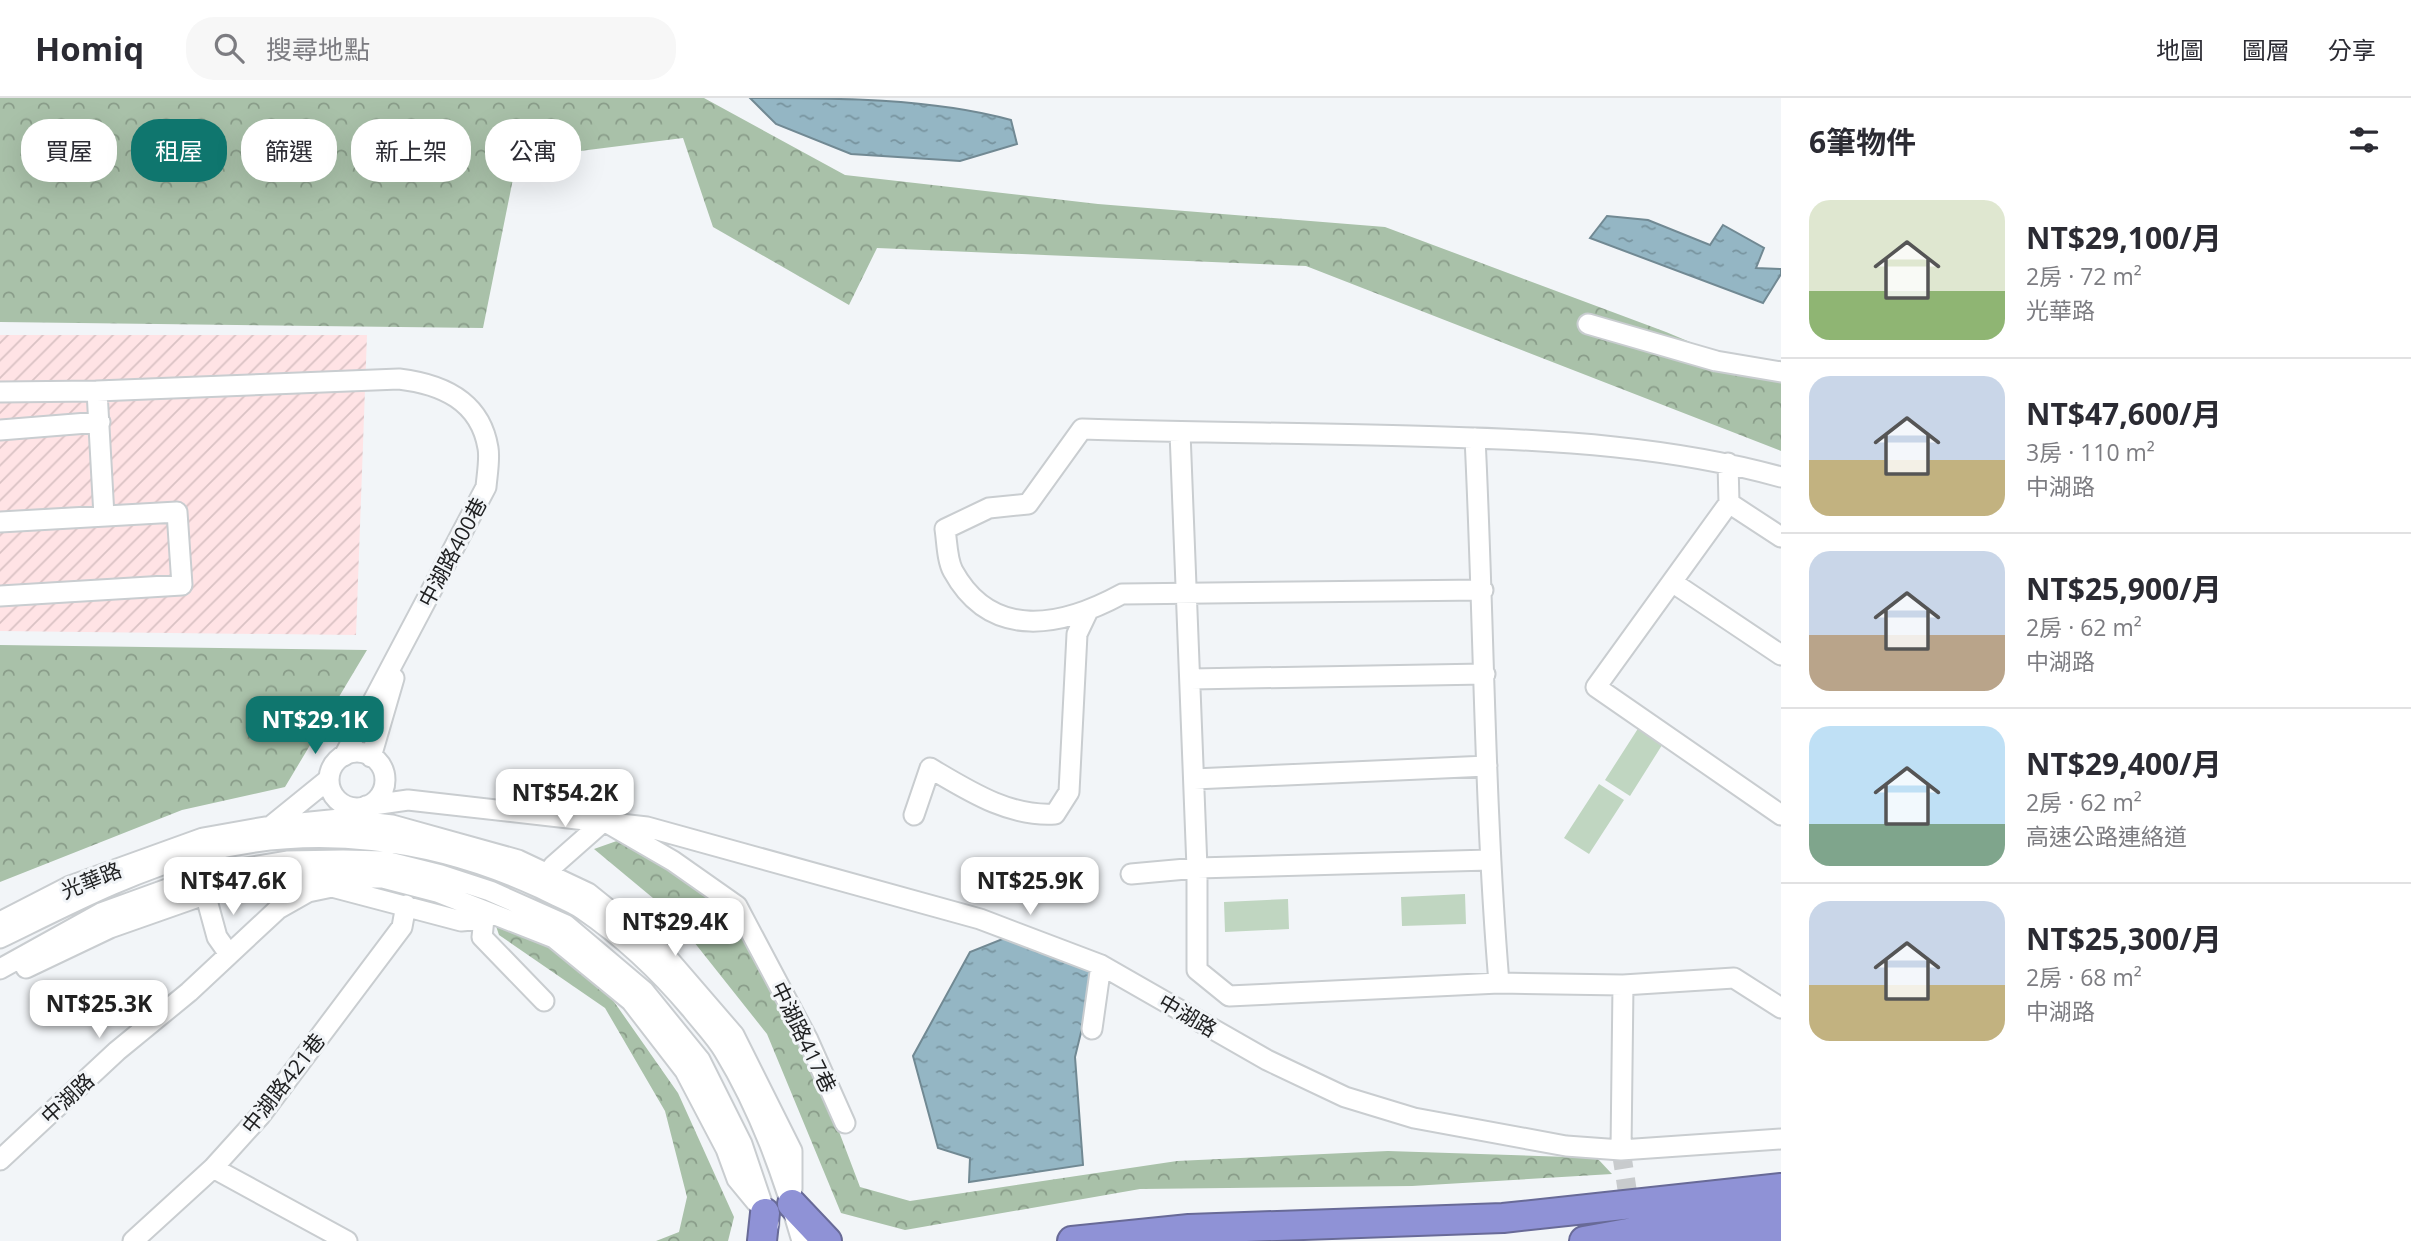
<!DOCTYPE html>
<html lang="zh-TW">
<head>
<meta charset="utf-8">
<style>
  :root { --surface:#fff; --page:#f7f7f7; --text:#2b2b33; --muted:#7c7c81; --line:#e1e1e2; --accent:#0f766e }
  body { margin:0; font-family:"Open Sans","Noto Sans TC",sans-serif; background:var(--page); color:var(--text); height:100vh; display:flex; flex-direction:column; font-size:26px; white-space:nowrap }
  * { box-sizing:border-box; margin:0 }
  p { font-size:23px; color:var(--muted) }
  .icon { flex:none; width:38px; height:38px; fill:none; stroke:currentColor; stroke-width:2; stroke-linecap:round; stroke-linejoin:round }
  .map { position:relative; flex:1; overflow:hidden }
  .panel { display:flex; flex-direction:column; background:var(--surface); width:630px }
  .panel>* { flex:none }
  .banner { position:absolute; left:21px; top:21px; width:665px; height:63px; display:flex; gap:14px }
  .price { position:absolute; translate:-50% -60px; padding:0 16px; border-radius:14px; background:#fff; color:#222; font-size:23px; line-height:46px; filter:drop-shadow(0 2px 4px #0008) }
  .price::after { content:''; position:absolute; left:50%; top:42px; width:21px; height:16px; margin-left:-10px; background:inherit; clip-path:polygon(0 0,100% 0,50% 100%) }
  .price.active { background:var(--accent); color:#fff }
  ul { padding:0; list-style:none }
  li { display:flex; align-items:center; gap:21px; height:175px; padding:0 28px }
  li+li { border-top:2px solid var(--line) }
  li span { display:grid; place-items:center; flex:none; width:196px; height:140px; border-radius:21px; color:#555 }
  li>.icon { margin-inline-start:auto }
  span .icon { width:84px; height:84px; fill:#fffc; stroke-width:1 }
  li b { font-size:30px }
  h2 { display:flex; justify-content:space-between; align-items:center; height:84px; padding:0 28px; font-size:30px }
  .pill { padding:0 24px; border-radius:28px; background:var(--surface); box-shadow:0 7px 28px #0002; font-size:24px; line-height:63px }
  .pill.active { background:var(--accent); color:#fff }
  header { display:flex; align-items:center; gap:42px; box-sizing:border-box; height:98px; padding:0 35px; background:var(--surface); border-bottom:2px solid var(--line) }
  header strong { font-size:33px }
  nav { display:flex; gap:38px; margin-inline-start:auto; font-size:24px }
  .search { width:490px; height:63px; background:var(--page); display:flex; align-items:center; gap:18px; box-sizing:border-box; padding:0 24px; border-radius:28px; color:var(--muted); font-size:26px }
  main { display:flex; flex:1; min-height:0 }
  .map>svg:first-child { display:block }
</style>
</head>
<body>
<header>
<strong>Homiq</strong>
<div class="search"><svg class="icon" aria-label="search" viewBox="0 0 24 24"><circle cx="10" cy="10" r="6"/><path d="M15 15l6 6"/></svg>搜尋地點</div>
<nav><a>地圖</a><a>圖層</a><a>分享</a></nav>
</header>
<main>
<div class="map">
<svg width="1781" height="1143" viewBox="0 0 1781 1143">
  <defs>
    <pattern id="industrial-furrows" width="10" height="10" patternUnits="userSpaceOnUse" patternTransform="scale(1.75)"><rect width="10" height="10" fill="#ffe3e5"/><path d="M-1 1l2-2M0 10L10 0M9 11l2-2" fill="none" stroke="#dac2c4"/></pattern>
    <pattern id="forest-crowns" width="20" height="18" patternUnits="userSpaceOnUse" patternTransform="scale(1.75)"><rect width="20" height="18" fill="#a9c1a9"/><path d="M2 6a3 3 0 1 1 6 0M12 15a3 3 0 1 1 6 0" fill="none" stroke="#899c89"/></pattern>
    <pattern id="water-ripples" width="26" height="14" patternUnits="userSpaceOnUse" patternTransform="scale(1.75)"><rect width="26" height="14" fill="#94b6c4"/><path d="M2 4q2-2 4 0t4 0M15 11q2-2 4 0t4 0" fill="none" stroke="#78949f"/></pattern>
  </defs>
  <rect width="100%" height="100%" fill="#f2f5f8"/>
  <path fill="url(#industrial-furrows)" d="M0,237H367L356,537L0,533Z"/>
  <path fill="url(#forest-crowns)" d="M0,0H704L845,77L1098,106L1385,129L1666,234L1781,282V353L1306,168L877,150L849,207L713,129L683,40L517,61L483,230L0,224Z
    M0,547L367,552L285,689L182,712L0,784Z
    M628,739L730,811L805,944L860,1089L910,1103L1177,1063L1388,1053L1597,1060L1612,1076L1412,1088L1140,1091L905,1132L841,1115L767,936L671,815L594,751Z
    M494,822L554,851L610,898L678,995L734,1119L728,1143H656L679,1134L687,1099L665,1013L605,910L499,837Z"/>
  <path fill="#c0d6c1" d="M1639,629L1664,644L1630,698L1605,682Z
    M1599,686L1624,702L1589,756L1564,740Z
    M1465,796L1466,826L1402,828L1401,799Z
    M1288,801L1289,831L1225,834L1224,804Z"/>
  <path fill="url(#water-ripples)" stroke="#718993" stroke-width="2" d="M750,0C835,0 931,0 1011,22L1017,46L960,63L851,56L776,26Z
    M1607,118L1648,122L1710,147L1723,127L1764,150L1756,170L1781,171V176L1763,205L1590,140Z
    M1005,840L1090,867L1095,877L1075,959L1083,1067L969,1084L970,1060L938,1050L913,958L970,854Z"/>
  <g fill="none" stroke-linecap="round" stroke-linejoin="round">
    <path stroke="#c8cbcd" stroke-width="19" stroke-dasharray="19 10" stroke-linecap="butt" d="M1621,1052L1631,1117"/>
    <g stroke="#c9cdd0" stroke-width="23">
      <path id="minor" d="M1588,226L1716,263L1781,274
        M97,293L104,418
        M0,294L97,293L399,281C441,286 480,302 488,350C490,361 487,377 486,389L344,658
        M0,332L100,324
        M1180,334L1197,770V872L1229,898L1499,885L1623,887L1734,880L1781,910
        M1475,340C1484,522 1484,704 1499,885
        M1728,365L1729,405L1596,589L1781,717
        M1729,405L1781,439
        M0,424L177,414L182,487L0,498
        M1672,484L1781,557
        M1483,492L1122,496C1063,528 992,544 953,473C947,462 947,444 945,431L989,410L1028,406L1082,331C1203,335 1323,335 1444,339C1557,342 1672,349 1781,379
        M1191,581L1485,576
        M329 682a28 28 0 1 1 56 0a28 28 0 1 1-56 0Z
        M371,659L394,580
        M1194,681L1487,668
        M914,717L930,670C969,693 1009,719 1055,716L1069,694L1077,536L1087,515
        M340,721L366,708L408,702L647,729L980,821L1101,867L1267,962L1345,999L1414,1020L1566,1048L1621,1052L1781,1041
        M271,728L329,681
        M553,768L604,723L673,763L737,808L808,942L845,1025
        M1131,776L1197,770L1489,762
        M205,795L217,839L229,856
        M0,824L70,788L203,740L271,728L340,721L392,727L518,762L588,795L665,857L734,937L792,1053V1091
        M0,840C64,809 130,774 200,755C314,725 433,740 540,790C553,797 570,803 582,811C623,839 660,874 691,911C702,925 715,938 724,953C760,1012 783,1077 802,1143
        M26,870L110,830L241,784L295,779L383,780L437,794L554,840L631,903L685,973L726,1051L737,1081L756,1104
        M0,871L101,815L206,777L287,763L343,762L385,763L441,777L490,793L566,827L644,893L700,962L742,1046L769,1126
        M1092,931L1101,867
        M1621,1052L1623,887
        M0,1062L117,953L189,894L278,811L308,794L332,789L461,823L484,821L482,839L544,903
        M213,1070L347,1143
        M133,1143L213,1070L260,1018L402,829L406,807"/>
    </g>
    <g stroke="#686a97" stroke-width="32">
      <path id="highway" d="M792,1106L827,1143
        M1675,1142L1781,1135
        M762,1143L765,1115
        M1072,1143L1189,1131L1503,1120L1781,1090
        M1584,1143L1781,1107"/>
    </g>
    <use href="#minor" stroke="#fff" stroke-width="19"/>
    <use href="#highway" stroke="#8f92d6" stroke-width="28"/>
  </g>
  <g text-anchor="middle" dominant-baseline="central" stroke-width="6" stroke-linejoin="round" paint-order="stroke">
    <g font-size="21" fill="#202122" stroke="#f2f5f8">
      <text transform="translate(452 454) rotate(-62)">中湖路400巷</text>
      <text transform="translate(91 782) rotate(-22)">光華路</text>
      <text transform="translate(1188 917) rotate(30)">中湖路</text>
      <text transform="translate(804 939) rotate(64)">中湖路417巷</text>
      <text transform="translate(283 985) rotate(-52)">中湖路421巷</text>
      <text transform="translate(67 1000) rotate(-43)">中湖路</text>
    </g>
  </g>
</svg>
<b class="price active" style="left:315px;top:658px">NT$29.1K</b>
<b class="price" style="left:565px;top:731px">NT$54.2K</b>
<b class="price" style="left:233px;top:819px">NT$47.6K</b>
<b class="price" style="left:1030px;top:819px">NT$25.9K</b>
<b class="price" style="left:675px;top:860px">NT$29.4K</b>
<b class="price" style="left:99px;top:942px">NT$25.3K</b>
<div class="banner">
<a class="pill">買屋</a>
<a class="pill active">租屋</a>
<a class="pill">篩選</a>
<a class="pill">新上架</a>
<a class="pill">公寓</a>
</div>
</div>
<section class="panel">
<h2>6筆物件<svg class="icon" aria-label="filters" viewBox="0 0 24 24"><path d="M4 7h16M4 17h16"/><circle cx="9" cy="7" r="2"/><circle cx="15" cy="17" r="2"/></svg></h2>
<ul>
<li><span style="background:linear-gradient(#dfe7d0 65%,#8fb573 0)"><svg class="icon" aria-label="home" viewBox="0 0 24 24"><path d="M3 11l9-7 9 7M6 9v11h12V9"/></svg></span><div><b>NT$29,100/月</b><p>2房 · 72 m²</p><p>光華路</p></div></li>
<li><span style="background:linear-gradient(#c9d6e8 60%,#c2b280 0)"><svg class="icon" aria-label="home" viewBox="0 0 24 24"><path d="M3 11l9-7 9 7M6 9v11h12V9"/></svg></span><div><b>NT$47,600/月</b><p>3房 · 110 m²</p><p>中湖路</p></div></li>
<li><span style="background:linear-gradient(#c9d6e8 60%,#b9a48a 0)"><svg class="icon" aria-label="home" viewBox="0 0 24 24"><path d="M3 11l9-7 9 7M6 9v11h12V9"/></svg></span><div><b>NT$25,900/月</b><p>2房 · 62 m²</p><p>中湖路</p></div></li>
<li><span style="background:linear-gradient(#bfe0f5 70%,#7fa58c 0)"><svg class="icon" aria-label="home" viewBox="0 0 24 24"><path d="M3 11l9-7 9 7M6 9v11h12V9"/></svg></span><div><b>NT$29,400/月</b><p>2房 · 62 m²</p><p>高速公路連絡道</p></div></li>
<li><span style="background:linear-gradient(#c9d6e8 60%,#c2b280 0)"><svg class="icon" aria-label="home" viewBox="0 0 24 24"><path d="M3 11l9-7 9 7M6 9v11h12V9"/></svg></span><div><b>NT$25,300/月</b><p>2房 · 68 m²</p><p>中湖路</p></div></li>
</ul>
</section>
</main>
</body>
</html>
